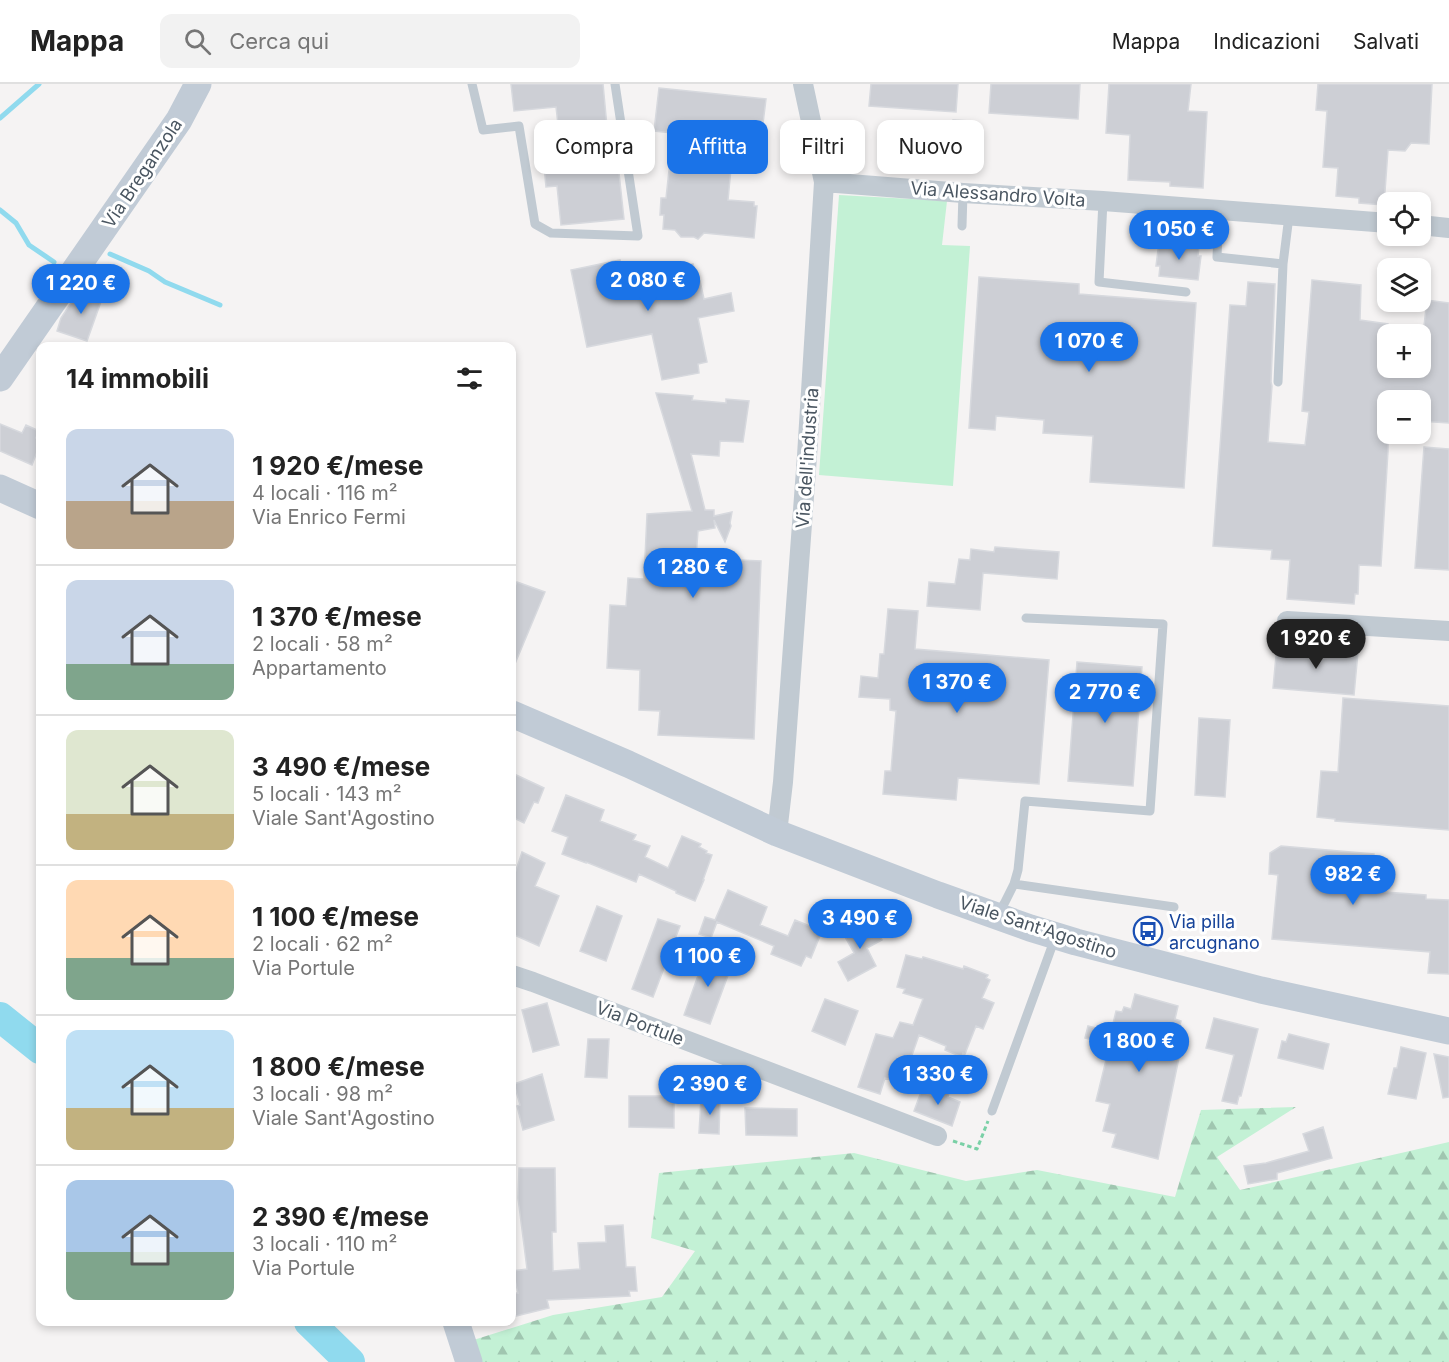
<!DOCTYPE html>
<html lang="it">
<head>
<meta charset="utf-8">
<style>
  :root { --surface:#fff; --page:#f2f2f2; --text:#222; --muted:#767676; --line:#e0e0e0; --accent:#1a73e8 }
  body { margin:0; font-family:Inter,sans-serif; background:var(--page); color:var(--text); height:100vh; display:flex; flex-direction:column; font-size:22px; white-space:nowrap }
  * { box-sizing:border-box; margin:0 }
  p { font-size:20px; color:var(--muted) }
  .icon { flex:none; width:33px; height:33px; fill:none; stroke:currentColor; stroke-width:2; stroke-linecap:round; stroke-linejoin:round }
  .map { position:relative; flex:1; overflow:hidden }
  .sheet { position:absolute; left:36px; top:258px; width:480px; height:984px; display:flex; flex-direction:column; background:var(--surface); border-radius:12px; box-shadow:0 3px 9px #0003 }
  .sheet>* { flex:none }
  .guide { position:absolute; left:534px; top:36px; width:570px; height:54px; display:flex; gap:12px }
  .tools { position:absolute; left:1377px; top:108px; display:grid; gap:12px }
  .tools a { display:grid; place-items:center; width:54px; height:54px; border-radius:12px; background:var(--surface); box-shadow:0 3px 9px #0003; font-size:30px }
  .price { position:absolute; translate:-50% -51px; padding:0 14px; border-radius:21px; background:var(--accent); color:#fff; font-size:20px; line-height:39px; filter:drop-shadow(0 2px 3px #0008) }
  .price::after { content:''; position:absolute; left:50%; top:36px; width:18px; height:14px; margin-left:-9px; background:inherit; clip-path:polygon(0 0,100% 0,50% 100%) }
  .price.selected { background:#222; color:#fff }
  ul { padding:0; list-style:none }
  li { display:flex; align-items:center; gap:18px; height:150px; padding:0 30px }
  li+li { border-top:2px solid var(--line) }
  li span { display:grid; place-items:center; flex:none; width:168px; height:120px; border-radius:12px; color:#555 }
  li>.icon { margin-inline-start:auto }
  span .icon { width:72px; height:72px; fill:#fffc; stroke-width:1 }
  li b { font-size:26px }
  h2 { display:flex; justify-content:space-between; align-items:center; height:72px; padding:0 30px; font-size:26px }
  .tag { padding:0 21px; border-radius:12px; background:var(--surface); box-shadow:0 3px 9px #0003; font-size:21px; line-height:54px }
  .tag.selected { background:var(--accent); color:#fff }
  header { display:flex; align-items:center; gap:36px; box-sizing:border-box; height:84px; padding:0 30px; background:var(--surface); border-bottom:2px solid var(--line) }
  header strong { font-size:28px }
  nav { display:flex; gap:33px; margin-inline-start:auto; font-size:21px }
  .search { width:420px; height:54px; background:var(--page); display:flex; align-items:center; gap:15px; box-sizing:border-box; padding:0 21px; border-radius:12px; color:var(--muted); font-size:22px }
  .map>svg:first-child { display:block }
</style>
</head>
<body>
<header>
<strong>Mappa</strong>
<div class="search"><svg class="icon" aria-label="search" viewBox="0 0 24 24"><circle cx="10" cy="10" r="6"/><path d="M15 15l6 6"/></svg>Cerca qui</div>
<nav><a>Mappa</a><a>Indicazioni</a><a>Salvati</a></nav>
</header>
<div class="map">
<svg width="1449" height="1278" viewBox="0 0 1449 1278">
  <defs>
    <pattern id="forest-firs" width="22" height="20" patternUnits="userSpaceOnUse" patternTransform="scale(1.5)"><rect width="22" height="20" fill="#c3f1d5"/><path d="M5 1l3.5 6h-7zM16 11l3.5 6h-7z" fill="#a0c6b0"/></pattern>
  </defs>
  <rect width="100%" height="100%" fill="#f5f3f3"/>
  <path fill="#c3f1d5" d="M839,111L947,117L942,161L970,162L953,402L819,391Z"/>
  <path fill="url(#forest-firs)" d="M1296,1023L1217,1073L1240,1106L1449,1058V1278H475L464,1259L553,1231L662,1213L695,1167L651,1154L659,1089L854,1069L966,1097L1037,1086L1175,1113L1201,1026Z"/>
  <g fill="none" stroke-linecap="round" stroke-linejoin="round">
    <path stroke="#90daee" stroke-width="5" d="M0,34L39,0
      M0,126L16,139L29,161L54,178
      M110,170L149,187L165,198L220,221"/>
    <path stroke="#90daee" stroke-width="30" d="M0,933L40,965
      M309,1238L350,1278"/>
  </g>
  <path fill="#cdcfd5" stroke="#d7d9de" stroke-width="1.5" d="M511,0H603L608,53L615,52L624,135L561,141L557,102L546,103L542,60L560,58L556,23L514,27Z
    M871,0H958L956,28L869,22Z
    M991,0H1080L1078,35L989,29Z
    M1109,0H1191L1188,27L1207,28L1203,104L1170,102V98L1128,96L1130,51L1106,49Z
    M1318,0H1432L1429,60L1411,59L1405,67L1388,66L1384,121L1359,119V114L1336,112L1338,84L1323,83L1327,27L1316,26Z
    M659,4L766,15L761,56L734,53L728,116L754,118V122H757L754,154L704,149L698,155L694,153H681L675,146L663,145L664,131H660L661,114H666L673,49L654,47Z
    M953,36L970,37L968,55L951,54Z
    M1159,158L1199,162L1198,172H1201L1198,196L1159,192L1160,182H1156Z
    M620,176L624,194L693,180L697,197H700L704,215L731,209L734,227L698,234L707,278L698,280L699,289L662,296L652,250L587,263L571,186Z
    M979,193L1079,200V210L1196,219L1184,404L1090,398L1093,352L1043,349L1044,336L996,332L995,346L969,344Z
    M1312,196L1361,201L1360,236L1388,240V284H1422L1425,250H1423L1427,216L1449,219V339L1420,337V316H1388V367L1381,482L1359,481L1358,510H1355L1354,520L1287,515L1290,476L1271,475L1272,466L1213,462L1230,221L1246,222L1248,198L1275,200L1271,298L1272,302L1268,358L1305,361L1309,328L1302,327Z
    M81,204L103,212L87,257L57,247L61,234Z
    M656,309L693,312L692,316L726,319V315L749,317L743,358L720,357L719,372L691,370L705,426H714V432L732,428L730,439L731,442L725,458L714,436L715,444L698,447L696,474L761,477L754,655L658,651L660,627L639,626L640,586L607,584L610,521L626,522L628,494L644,495L647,430L692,427Z
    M0,340L22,349L26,341L39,347L36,354L40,356V360L32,381L0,367Z
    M1424,363L1449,365V486L1415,484Z
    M995,463L1059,468L1057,495L983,489L980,526L927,522L929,498L955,500L959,475L970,476L971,465L994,468Z
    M517,498L545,508L512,587V509Z
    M888,525L918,527L915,565L1049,576L1039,700L958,694L956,716L883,710L885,687H891L896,627L890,626V615L859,613L861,592L878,594L880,570H884Z
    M1277,561L1358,568L1354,611L1273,604Z
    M1077,578L1142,583L1133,702L1068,697Z
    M1343,614L1449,622V746L1335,737V735L1317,733L1321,687L1338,688Z
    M1199,634L1230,636L1225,713L1195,711Z
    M512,689L544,704L538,719L534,718L524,739L512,733Z
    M566,711L604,726L600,737L636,751L633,756L650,762L645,773L668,784L682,752L701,760L699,763L707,767L706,769L712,771L703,796H704L695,817L676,809V807L639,790L636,798L586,778V779L562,770L568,753L552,747Z
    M1281,762L1374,770L1371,807L1426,811V815L1449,816V890L1428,889L1430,868L1272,855L1278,791L1269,790L1270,769Z
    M522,768L545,779L535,802L559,812L539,862L512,850V798Z
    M728,806L767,823L760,841L788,852L795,836L822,847L811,874L806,872L801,882L771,870L774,862L717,838L711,854L699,850L705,833L715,836Z
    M597,822L622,832L606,877L580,867Z
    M658,835L680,842L653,913L632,905Z
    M873,836L882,856L867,864L876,882L848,897L838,878L854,869L844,851Z
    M706,869L733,878L710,940L684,931Z
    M906,871L922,875L923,873L963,885L964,882L988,891L986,894L990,896L982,914L994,919L983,945L976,942L965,970L963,969L962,973L945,966L946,962L919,951L902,1000L885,994L880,1010L858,1003L876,950L893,954L900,938L913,941L923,915L903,909L905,905L897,903Z
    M1135,910L1178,922L1175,935L1181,937L1175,962L1181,964L1158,1075L1112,1063L1116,1050L1103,1047L1110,1020L1096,1017L1107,972L1094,969L1097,957L1085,954L1088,942L1111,948L1116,927L1122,928L1124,923L1131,925Z
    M825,915L858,927L845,961L812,947Z
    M547,919L559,961L533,968L522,926Z
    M1214,934L1258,945L1241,1012H1239L1237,1020L1222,1017L1234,971L1206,964Z
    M1289,950L1329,960L1323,985L1278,974L1282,957L1286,958Z
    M588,955H609L607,994L585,993Z
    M1401,963L1426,969L1416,1015L1388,1010L1394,984H1397Z
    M1434,970L1449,973V1013L1443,1014Z
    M542,990L554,1036L523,1046L517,1022L520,1021L514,1000Z
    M937,1000L950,1004L948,1013L960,1018L952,1042L914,1027L921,1008L934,1012Z
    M629,1012H674V1044L629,1043Z
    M701,1014L720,1015L719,1050L699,1049Z
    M745,1024L797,1025V1052L746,1051Z
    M1323,1043L1332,1074L1277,1089V1095L1248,1100L1244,1082L1266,1079L1309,1067L1303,1050Z
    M519,1084H555L556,1148H552L553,1187L580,1185L578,1159L606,1158L605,1142L623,1141L626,1183H635L637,1207H629L630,1212L547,1216L549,1224L512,1233V1209H518L513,1187L527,1185L518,1114Z"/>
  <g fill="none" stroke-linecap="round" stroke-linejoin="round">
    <path stroke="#7ad0a6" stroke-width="3" stroke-dasharray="4.5 3" stroke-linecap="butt" d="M953,1057L977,1065L988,1037"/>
    <path stroke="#c1cad2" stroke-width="9" d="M472,0L483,46L519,42L535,140L551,149L638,152L615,0
      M1103,117L1099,198L1186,208
      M1219,126L1217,173L1283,180L1278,298
      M962,142L963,109
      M1283,180L1289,132
      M1014,800L1018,786L1025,717L1150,727L1163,540L1026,534
      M998,830L1005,818L1014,800L1174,823
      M992,1027L1055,854"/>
    <path stroke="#c1cad2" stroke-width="20" d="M824,98L963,109L1103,117L1388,139
      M1420,141L1449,144
      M1287,537L1449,547
      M777,749L783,698L807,372L824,98L803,0
      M512,891L533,898L937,1052"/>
    <path stroke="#c1cbd6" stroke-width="27" d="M0,294L179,36L198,0
      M0,404L40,422
      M512,630L628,680L777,749L938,811L1030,844L1076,858L1261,906L1449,947
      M456,1238L469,1278"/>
  </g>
  <defs>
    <g id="bus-ring" transform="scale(1.5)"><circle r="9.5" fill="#fff" stroke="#1a4fb4" stroke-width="1.5"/><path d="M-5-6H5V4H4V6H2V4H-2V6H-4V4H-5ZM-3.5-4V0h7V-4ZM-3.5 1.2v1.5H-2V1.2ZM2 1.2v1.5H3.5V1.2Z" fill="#1a4fb4"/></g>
  </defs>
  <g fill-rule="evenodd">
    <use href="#bus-ring" x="1148" y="847"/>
  </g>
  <g text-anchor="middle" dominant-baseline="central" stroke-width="6" stroke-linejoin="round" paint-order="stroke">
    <g font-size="18" fill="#4a5661" stroke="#fff">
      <text transform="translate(142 89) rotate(-56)">Via Breganzola</text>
      <text transform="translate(998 110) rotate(4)">Via Alessandro Volta</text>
      <text transform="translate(807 374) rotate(-86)">Via dell'industria</text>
      <text transform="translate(1038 843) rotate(18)">Viale Sant'Agostino</text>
      <text transform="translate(640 939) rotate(21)">Via Portule</text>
    </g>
    <g font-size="18" fill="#164399" stroke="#fff" text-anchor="start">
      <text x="1169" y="837">Via pilla<tspan x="1169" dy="21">arcugnano</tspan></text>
    </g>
  </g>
</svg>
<div class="tools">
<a><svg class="icon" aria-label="locate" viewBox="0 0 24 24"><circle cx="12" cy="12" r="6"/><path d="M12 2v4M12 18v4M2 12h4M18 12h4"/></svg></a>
<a><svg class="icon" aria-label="layers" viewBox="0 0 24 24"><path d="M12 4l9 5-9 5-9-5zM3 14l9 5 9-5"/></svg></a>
<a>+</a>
<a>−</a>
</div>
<b class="price" style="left:1179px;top:177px">1 050 €</b>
<b class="price" style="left:648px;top:228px">2 080 €</b>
<b class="price" style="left:81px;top:231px">1 220 €</b>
<b class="price" style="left:1089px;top:289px">1 070 €</b>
<b class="price" style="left:693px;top:515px">1 280 €</b>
<b class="price selected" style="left:1316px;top:586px">1 920 €</b>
<b class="price" style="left:957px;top:630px">1 370 €</b>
<b class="price" style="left:1105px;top:640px">2 770 €</b>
<b class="price" style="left:1353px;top:822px">982 €</b>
<b class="price" style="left:860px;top:866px">3 490 €</b>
<b class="price" style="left:708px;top:904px">1 100 €</b>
<b class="price" style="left:1139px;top:989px">1 800 €</b>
<b class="price" style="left:938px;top:1022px">1 330 €</b>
<b class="price" style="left:710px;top:1032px">2 390 €</b>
<div class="guide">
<a class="tag">Compra</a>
<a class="tag selected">Affitta</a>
<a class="tag">Filtri</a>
<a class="tag">Nuovo</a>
</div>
<section class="sheet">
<h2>14 immobili<svg class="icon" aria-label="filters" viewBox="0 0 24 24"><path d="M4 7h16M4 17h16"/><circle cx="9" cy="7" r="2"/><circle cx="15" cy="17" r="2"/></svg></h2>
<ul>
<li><span style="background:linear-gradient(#c9d6e8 60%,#b9a48a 0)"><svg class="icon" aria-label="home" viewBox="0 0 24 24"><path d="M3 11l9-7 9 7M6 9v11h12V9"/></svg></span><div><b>1 920 €/mese</b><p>4 locali · 116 m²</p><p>Via Enrico Fermi</p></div></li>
<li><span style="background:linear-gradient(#c9d6e8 70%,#7fa58c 0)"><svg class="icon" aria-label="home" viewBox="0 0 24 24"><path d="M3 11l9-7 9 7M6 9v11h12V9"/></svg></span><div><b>1 370 €/mese</b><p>2 locali · 58 m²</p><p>Appartamento</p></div></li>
<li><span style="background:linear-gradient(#dfe7d0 70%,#c2b280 0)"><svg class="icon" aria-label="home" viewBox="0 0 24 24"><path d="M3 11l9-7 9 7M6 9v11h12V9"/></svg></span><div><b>3 490 €/mese</b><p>5 locali · 143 m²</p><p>Viale Sant'Agostino</p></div></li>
<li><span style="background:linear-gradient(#ffd9b3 65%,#7fa58c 0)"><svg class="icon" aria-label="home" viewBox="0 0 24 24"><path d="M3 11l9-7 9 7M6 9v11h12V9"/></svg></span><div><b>1 100 €/mese</b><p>2 locali · 62 m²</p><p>Via Portule</p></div></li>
<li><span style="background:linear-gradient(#bfe0f5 65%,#c2b280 0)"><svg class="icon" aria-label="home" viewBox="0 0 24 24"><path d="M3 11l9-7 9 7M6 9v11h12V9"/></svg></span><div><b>1 800 €/mese</b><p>3 locali · 98 m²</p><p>Viale Sant'Agostino</p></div></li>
<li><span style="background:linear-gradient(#a9c7e8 60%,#7fa58c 0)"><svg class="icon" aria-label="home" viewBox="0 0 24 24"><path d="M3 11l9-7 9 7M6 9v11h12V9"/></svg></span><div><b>2 390 €/mese</b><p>3 locali · 110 m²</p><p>Via Portule</p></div></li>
</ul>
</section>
</div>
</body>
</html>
